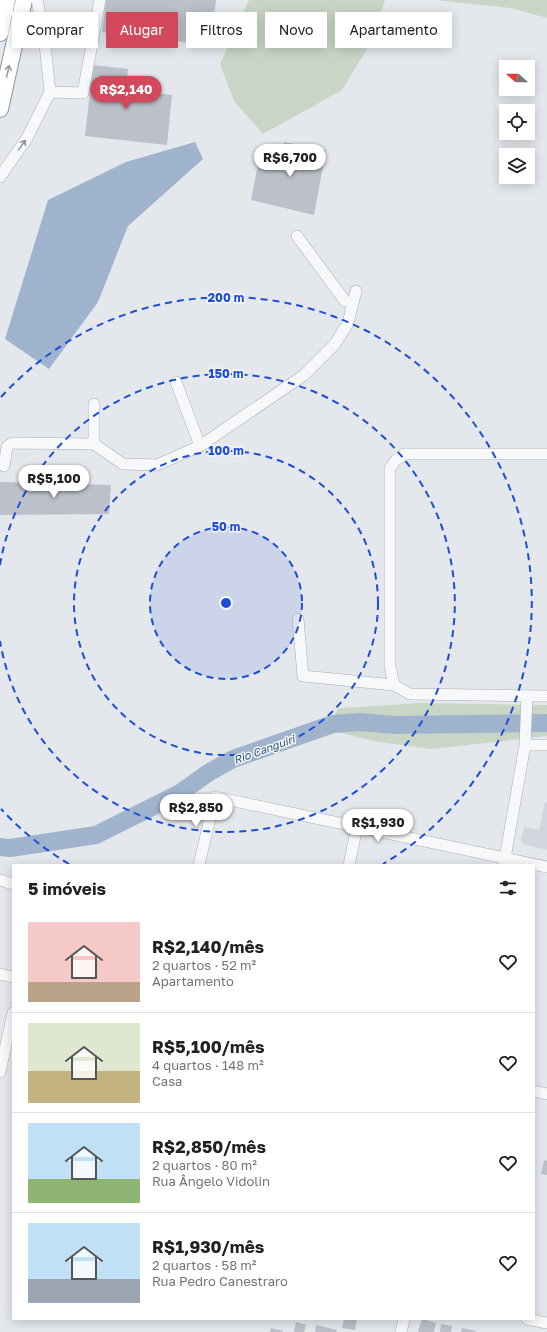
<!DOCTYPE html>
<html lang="pt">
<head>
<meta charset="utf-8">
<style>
  :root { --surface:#fff; --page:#f2f2f2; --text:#202124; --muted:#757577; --line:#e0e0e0; --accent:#d1495b }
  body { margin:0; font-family:"Golos Text",sans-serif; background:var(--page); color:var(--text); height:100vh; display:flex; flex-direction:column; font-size:15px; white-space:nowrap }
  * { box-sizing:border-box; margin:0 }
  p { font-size:13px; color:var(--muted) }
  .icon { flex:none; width:22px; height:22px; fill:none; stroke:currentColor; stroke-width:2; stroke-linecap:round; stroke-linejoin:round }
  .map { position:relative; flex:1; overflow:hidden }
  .details { position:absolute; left:12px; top:864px; width:523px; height:456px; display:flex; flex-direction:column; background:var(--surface); border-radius:0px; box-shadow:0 2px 10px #0003 }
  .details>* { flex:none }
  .guide { position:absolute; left:12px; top:12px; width:523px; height:36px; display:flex; gap:8px }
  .needle { width:26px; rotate:291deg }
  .controls { position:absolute; left:499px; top:60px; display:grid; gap:8px }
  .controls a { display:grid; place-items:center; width:36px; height:36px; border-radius:0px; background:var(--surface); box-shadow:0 2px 10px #0003; font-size:20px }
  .price { position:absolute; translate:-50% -34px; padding:0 9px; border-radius:14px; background:#fff; color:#222; font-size:13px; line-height:26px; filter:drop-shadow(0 1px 2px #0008) }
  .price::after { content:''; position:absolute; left:50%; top:24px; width:12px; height:9px; margin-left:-6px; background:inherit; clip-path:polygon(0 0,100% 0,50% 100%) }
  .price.current { background:var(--accent); color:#fff }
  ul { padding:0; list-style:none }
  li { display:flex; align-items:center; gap:12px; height:100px; padding:0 16px }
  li+li { border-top:1px solid var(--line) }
  li span { display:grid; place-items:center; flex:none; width:112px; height:80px; border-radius:0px; color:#555 }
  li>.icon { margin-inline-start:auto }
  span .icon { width:48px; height:48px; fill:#fffc; stroke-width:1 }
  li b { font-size:17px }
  h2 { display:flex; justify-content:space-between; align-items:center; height:48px; padding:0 16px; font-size:17px }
  .chip { padding:0 14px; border-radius:0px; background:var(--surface); box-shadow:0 2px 10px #0003; font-size:14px; line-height:36px }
  .chip.current { background:var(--accent); color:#fff }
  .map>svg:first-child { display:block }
</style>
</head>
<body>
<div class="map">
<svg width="547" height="1332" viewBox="0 0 547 1332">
  <rect width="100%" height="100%" fill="#e4e7ec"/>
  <path fill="#d2d6de" d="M545,802L547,803V850L523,844L521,840L524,827L539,830Z"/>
  <path fill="#c9d6c5" d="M249,0H385L370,44L342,90L263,134L234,101L220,64Z
    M436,0H547V18L511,8Z
    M421,703L547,705V736L431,749L373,741L329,730L330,723L338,709L343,708Z"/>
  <path fill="#9fb4cc" d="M195,142L203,159L128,226L98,302L49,369L5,339L48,200L126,162Z"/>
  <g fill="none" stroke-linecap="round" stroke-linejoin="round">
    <path stroke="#9fb4cc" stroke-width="18" d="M0,847L10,848L96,835L180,793L208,773L233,759L333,724L360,722L394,725L547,723"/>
  </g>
  <path fill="#bbc0ca" d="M106,0H216L210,45L102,32Z
    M93,65L128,69L126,90L172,95L167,145L85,136Z
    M284,142L326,150L314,215L251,200L260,154L281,157Z
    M0,482L111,485L109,514L0,515Z
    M544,1160L547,1161V1175L541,1174Z
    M344,1319H357L355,1330L342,1328Z
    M422,1319L436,1323L434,1332H418Z
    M296,1322L306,1325L304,1332H294Z
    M441,1324L452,1326L451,1332H440Z
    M316,1325L337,1330L336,1332H315Z
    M271,1328L283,1331V1332H270Z
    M462,1328L476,1331V1332H461Z"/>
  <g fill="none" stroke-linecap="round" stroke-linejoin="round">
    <g stroke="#a9aeb7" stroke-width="12">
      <path id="minor" d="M50,92L83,93L100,0
        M0,177L27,138L50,92L44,35L37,0
        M297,236L345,301
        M176,382L200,446
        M94,444L123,464L157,465L200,446L304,375L335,344L348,323L356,291
        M547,454H404L396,460L390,468V666L394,685L410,694L547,696
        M4,466L7,447L12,443L94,444V404
        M298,619L303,676L394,685
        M525,745H547
        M504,864L525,745L527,697
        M199,865L215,797L547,867
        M349,865L357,827
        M0,880L13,884
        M0,974L13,977
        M0,1072L13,1013
        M534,1091L547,1094
        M527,1319L547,1323
        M401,1332L404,1319"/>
    </g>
    <g stroke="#8b94a3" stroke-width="18">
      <path id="highway" d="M0,33L7,0
        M0,109L24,0"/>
    </g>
    <use href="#minor" stroke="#f7f8fa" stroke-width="11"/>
    <use href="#highway" stroke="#fff" stroke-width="16"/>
  </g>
  <defs><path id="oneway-shaft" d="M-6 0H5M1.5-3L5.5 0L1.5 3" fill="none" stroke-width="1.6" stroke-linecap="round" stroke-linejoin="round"/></defs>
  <use stroke="#959aa2" href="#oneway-shaft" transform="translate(8 71) rotate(-77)"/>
  <use stroke="#9196a0" href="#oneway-shaft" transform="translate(22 145) rotate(-54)"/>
  <circle cx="226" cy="603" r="76" fill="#1d4ed8" fill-opacity=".12"/>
  <g fill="none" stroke="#1d4ed8" stroke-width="2" stroke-dasharray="7 5">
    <circle cx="226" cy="603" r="76"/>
    <circle cx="226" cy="603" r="152"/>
    <path d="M0 565A229 229 0 1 1 0 641"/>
    <path d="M69 864A305 305 0 0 1 1 809M1 397A305 305 0 1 1 383 864"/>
  </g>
  <g text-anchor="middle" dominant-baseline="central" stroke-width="3" stroke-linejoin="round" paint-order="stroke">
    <g font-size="11" font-style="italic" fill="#34527a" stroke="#f4f6f9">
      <text transform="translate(264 749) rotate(-20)">Rio Canguiri</text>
    </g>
  </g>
  <circle cx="226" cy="603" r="6" fill="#1d4ed8" stroke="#f4f6f9" stroke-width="2"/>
  <g font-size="12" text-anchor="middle" font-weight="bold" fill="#1d4ed8" stroke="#f4f6f9" stroke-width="3" stroke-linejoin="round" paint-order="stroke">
    <text x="226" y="302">200 m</text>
    <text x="226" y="378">150 m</text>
    <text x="226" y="455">100 m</text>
    <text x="226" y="531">50 m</text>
  </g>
</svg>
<div class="controls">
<a><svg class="needle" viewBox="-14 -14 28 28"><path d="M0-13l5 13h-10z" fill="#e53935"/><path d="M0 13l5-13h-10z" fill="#757577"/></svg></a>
<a><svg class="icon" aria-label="locate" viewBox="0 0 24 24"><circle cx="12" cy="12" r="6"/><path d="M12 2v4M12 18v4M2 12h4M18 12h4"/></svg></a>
<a><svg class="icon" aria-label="layers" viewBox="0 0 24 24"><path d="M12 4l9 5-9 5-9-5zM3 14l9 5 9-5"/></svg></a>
</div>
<b class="price current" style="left:126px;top:110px">R$2,140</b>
<b class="price" style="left:290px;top:178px">R$6,700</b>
<b class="price" style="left:54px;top:499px">R$5,100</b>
<b class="price" style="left:196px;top:828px">R$2,850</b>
<b class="price" style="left:378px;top:843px">R$1,930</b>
<div class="guide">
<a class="chip">Comprar</a>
<a class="chip current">Alugar</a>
<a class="chip">Filtros</a>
<a class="chip">Novo</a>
<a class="chip">Apartamento</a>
</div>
<section class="details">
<h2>5 imóveis<svg class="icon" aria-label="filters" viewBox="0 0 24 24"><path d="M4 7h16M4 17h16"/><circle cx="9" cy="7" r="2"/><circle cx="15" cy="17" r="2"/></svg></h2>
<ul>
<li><span style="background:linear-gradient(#f6c9c9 75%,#b9a48a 0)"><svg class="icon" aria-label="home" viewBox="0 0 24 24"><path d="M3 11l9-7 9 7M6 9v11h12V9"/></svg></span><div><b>R$2,140/mês</b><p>2 quartos · 52 m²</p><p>Apartamento</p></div><svg class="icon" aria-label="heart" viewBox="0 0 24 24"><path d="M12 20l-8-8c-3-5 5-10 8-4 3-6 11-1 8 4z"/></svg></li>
<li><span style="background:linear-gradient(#dfe7d0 60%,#c2b280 0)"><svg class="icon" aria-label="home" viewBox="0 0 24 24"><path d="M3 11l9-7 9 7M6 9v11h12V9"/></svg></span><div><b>R$5,100/mês</b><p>4 quartos · 148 m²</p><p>Casa</p></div><svg class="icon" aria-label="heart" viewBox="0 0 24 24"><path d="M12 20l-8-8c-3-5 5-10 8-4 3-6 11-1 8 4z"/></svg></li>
<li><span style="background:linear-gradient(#bfe0f5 70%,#8fb573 0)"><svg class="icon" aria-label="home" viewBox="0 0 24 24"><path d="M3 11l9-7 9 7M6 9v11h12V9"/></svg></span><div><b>R$2,850/mês</b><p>2 quartos · 80 m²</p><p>Rua Ângelo Vidolin</p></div><svg class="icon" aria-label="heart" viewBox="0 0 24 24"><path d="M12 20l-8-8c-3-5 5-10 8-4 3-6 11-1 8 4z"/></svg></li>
<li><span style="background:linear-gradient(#bfe0f5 70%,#9aa5b1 0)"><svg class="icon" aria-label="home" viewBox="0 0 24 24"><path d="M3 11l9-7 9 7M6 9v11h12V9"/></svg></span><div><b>R$1,930/mês</b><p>2 quartos · 58 m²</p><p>Rua Pedro Canestraro</p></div><svg class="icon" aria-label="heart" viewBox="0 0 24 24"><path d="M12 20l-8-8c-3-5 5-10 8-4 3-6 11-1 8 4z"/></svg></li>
</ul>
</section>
</div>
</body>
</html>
